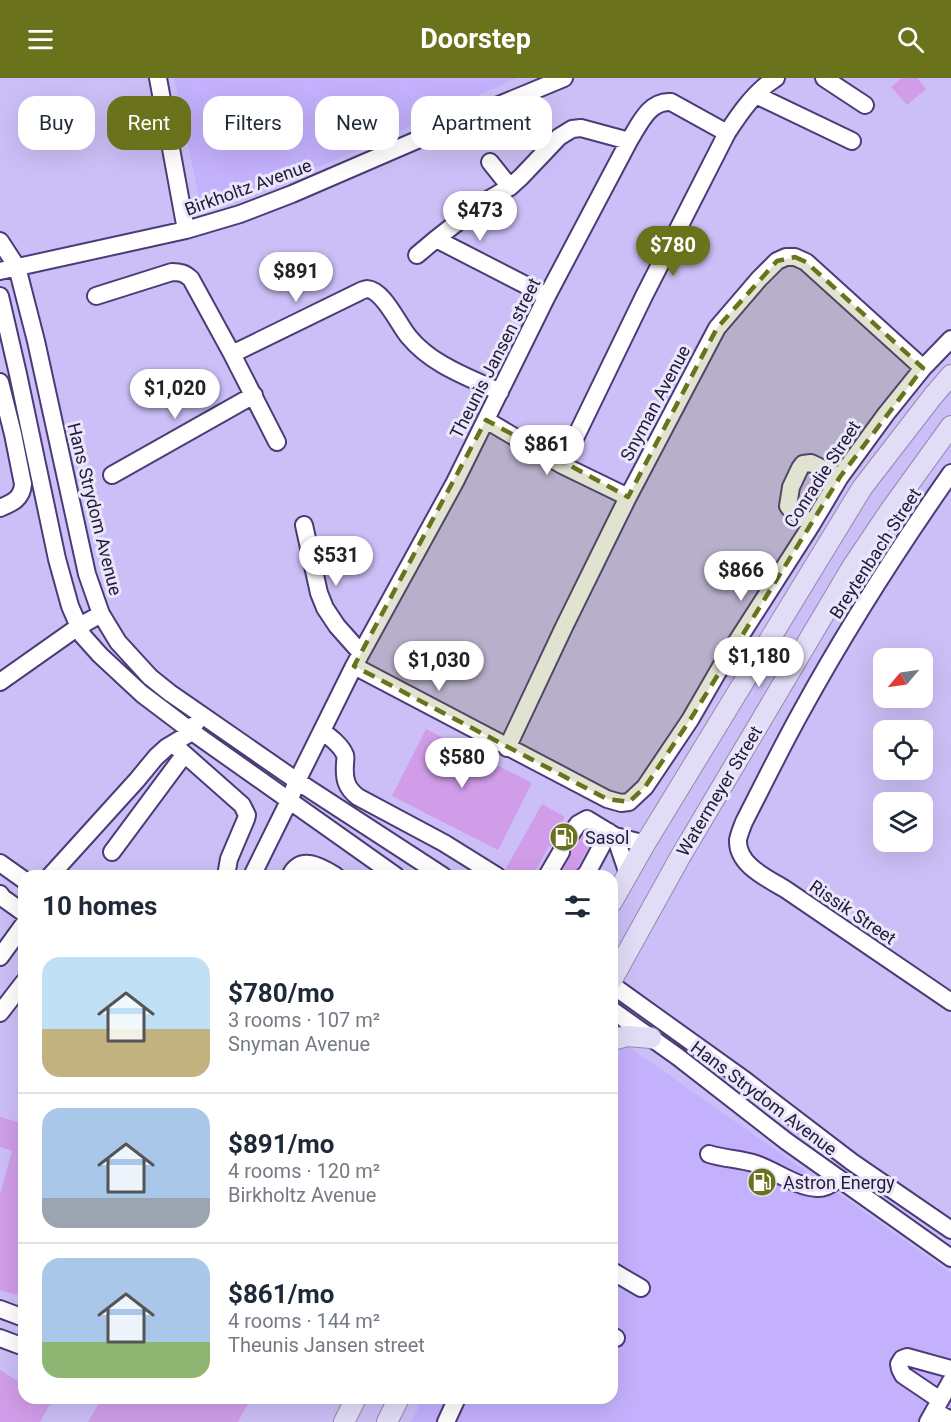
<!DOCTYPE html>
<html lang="en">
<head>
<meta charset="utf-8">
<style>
  :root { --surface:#fff; --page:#f2f2f3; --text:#1f2937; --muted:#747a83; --line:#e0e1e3; --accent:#6a721b }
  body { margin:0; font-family:Roboto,sans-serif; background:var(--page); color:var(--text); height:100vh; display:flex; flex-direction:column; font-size:22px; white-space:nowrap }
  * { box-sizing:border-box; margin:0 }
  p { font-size:20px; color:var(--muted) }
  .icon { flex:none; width:33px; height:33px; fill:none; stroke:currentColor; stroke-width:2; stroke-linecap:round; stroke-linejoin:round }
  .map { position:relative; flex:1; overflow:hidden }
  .sheet { position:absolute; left:18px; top:792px; width:600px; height:534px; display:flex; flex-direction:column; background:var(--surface); border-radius:18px; box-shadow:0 6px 24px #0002 }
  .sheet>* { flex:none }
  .banner { position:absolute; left:18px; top:18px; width:600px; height:54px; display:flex; gap:12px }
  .needle { width:39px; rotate:241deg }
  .buttons { position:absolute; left:873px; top:570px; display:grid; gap:12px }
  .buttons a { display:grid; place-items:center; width:60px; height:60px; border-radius:12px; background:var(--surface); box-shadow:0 6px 24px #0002; font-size:30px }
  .price { position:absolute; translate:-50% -51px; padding:0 14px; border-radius:21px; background:#fff; color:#222; font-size:20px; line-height:39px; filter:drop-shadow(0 2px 3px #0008) }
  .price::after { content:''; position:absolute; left:50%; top:36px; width:18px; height:14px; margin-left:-9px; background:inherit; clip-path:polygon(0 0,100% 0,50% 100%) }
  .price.on { background:var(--accent); color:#fff }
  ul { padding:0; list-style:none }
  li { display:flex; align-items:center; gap:18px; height:150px; padding:0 24px }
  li+li { border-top:2px solid var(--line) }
  li span { display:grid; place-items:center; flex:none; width:168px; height:120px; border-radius:18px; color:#555 }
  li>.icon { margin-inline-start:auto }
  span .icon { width:72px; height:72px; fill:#fffc; stroke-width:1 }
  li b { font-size:26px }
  h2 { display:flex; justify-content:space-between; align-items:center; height:72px; padding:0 24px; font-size:26px }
  .chip { padding:0 21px; border-radius:18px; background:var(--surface); box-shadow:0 6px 24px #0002; font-size:21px; line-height:54px }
  .chip.on { background:var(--accent); color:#fff }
  header { display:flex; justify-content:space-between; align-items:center; height:78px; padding:0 24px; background:var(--accent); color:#fff; font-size:27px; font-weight:700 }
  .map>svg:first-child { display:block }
</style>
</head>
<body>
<header><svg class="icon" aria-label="menu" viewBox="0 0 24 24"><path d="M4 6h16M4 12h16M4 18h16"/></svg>Doorstep<svg class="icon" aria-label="search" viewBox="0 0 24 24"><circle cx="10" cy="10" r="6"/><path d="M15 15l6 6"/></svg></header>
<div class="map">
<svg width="951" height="1344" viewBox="0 0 951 1344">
  <rect width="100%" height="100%" fill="#ccbff7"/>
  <path fill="#c4b1fe" d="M174,0H517L335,82L216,128L199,119Z
    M612,957L951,1195V1344H411L423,1320H612Z"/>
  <path fill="#d19de9" d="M902,0H917L926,11L907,27L891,9Z
    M426,651L532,705L498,772L392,718Z
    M542,726L565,739L559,749L562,751L561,760L565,764L556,765L552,769L549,768L533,798H507L505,792Z
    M587,753L595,758L573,798L563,792L571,775L570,769L567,765L571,766L576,765Z
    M0,1039L24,1046V1219L0,1212V1117L12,1073L0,1069Z
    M0,1292L24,1307V1320H45L51,1324L40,1344H0Z
    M102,1320H251L238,1344H88Z"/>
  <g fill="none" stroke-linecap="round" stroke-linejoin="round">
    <g stroke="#4c3b76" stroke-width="20">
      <path id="minor" d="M158,0L186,152
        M824,0L865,27
        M756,17L852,63
        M629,63C639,47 649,22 671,24L727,55
        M490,84L510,109
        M0,163L17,189L36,263L87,496L101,536L118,564L150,599L170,615L297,703L443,798
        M417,177L436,161L547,218
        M0,193L186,152L240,136L292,116L475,37L564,0
        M0,218L18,296L57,481L70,528L83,558L100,577L142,616L191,653L396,798
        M96,218L172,194C180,194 185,195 191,201L232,276L359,214C360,213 366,211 367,211C384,212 399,248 409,259C432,287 468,299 500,314
        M232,276L277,364
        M0,304L13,356L23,406C22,421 12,425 0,430
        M486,342L562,387L628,419
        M562,387L644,218L727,55C740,35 755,13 776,0
        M951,395C897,472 846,552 801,634C781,670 763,707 744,744C742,749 739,756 738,762C737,787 767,800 785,811L951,924
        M112,397L254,317
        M812,446L791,432L788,428L791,409L800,390L803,386L811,385L840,399
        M304,447L319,515L325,530L337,548L361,575
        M354,588L607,721L621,725L629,724L645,709L690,642L723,585L812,446L840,399L886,336L923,290L951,261
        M0,604L78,549L101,536
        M322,653C330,659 341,667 345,677C346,681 345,682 345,686C344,701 346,710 358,719L444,765L497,798
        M173,666L242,727L247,737L246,741L229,781L226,798
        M507,670L564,549L628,419L717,250L759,201L777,183L786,179H795L806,184L923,290
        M571,756L578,746L587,741L615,758L645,766
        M615,758L628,796
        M112,774L184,677
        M0,785L24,802
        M50,798L137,702L156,679L167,669L187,657L196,645
        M252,798L289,723L297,703L354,588L455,404L547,218L629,63L581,50L572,51L559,59L521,99L510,109L481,126L436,161
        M290,798C301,776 321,789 336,798
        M547,798L561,774
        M584,798L587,795L609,754
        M0,816L3,820L24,835
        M0,879L24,846
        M612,907L746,1003L852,1084L951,1152
        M612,932L678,979L786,1063L951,1180
        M0,935L24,904
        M709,1076C725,1081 741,1081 756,1086C776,1093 796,1109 817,1110C825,1111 832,1105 839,1101
        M612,1193L641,1210
        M0,1231L24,1240
        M612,1258L616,1260
        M0,1260L24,1269
        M940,1322L903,1297L900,1291L899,1286L902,1281L907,1279L951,1291
        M934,1333L951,1342
        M446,1344L457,1320
        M928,1344L951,1303"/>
    </g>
    <g stroke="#928aaf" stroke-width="22">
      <path id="major" d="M612,824L645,766L862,410L933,318L951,297
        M612,902L679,781L852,489L891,431L951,348
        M612,962L627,958L651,960
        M344,1344L356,1320
        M387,1344L399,1320"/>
    </g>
    <use href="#minor" stroke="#fff" stroke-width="16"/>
    <use href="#major" stroke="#e2ddf7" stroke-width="20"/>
  </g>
  <path fill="#6a721b" fill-opacity="0.2" stroke="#6a721b" stroke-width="4.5" stroke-dasharray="12 8" stroke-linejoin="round" d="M795,179L806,184L923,290L840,399L690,642L645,709L629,724L607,721L354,588L486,342L628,419L717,250L777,183Z"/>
  <defs>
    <g id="fuel-disc" transform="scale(1.5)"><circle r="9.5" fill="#6a721b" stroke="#eae6fc"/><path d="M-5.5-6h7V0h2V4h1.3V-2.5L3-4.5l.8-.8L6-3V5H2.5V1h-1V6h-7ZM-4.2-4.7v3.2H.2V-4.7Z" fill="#fff"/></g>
  </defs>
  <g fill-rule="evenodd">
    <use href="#fuel-disc" x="564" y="759"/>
    <use href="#fuel-disc" x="762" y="1104"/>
  </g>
  <g text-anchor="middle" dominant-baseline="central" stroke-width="6" stroke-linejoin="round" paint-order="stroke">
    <g font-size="18" fill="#221b35" stroke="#eae6fc">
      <text transform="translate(248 109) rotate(-20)">Birkholtz Avenue</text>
      <text transform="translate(495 280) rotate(-63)">Theunis Jansen street</text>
      <text transform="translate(655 325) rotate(-62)">Snyman Avenue</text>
      <text transform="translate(822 396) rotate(-57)">Conradie Street</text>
      <text transform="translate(95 431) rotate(76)">Hans Strydom Avenue</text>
      <text transform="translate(875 475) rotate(-57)">Breytenbach Street</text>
      <text transform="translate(719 713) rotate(-59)">Watermeyer Street</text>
      <text transform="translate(853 834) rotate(34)">Rissik Street</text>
      <text transform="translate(764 1020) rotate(37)">Hans Strydom Avenue</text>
    </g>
    <g font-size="18" fill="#221b35" stroke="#eae6fc" text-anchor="start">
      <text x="585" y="759">Sasol</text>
      <text x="783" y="1104">Astron Energy</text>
    </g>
  </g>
</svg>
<div class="buttons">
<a><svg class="needle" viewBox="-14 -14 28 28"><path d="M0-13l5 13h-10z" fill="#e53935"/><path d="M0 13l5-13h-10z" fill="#747a83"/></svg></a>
<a><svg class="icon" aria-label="locate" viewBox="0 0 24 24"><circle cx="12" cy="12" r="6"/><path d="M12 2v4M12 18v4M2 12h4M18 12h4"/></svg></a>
<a><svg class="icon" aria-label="layers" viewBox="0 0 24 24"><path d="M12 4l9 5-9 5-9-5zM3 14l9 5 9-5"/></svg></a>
</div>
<b class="price" style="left:480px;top:164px">$473</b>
<b class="price on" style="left:673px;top:199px">$780</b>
<b class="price" style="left:296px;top:225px">$891</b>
<b class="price" style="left:175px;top:342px">$1,020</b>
<b class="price" style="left:547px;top:398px">$861</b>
<b class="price" style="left:336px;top:509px">$531</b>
<b class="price" style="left:741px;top:524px">$866</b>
<b class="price" style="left:759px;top:610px">$1,180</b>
<b class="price" style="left:439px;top:614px">$1,030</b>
<b class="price" style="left:462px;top:711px">$580</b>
<div class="banner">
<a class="chip">Buy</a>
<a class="chip on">Rent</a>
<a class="chip">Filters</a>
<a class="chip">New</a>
<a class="chip">Apartment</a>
</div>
<section class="sheet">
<h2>10 homes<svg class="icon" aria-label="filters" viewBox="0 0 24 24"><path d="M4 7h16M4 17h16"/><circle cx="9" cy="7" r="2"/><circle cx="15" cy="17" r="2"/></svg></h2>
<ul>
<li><span style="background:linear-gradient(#bfe0f5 60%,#c2b280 0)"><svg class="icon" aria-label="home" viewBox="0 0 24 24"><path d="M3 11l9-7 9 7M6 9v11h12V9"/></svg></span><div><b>$780/mo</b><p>3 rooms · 107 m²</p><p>Snyman Avenue</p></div></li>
<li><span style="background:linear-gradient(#a9c7e8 75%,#9aa5b1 0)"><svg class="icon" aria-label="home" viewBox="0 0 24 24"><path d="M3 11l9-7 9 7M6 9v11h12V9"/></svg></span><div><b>$891/mo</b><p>4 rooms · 120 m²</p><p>Birkholtz Avenue</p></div></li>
<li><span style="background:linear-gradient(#a9c7e8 70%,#8fb573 0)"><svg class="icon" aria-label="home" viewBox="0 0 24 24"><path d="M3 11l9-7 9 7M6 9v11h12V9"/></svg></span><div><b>$861/mo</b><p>4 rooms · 144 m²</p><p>Theunis Jansen street</p></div></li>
</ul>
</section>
</div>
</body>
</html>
